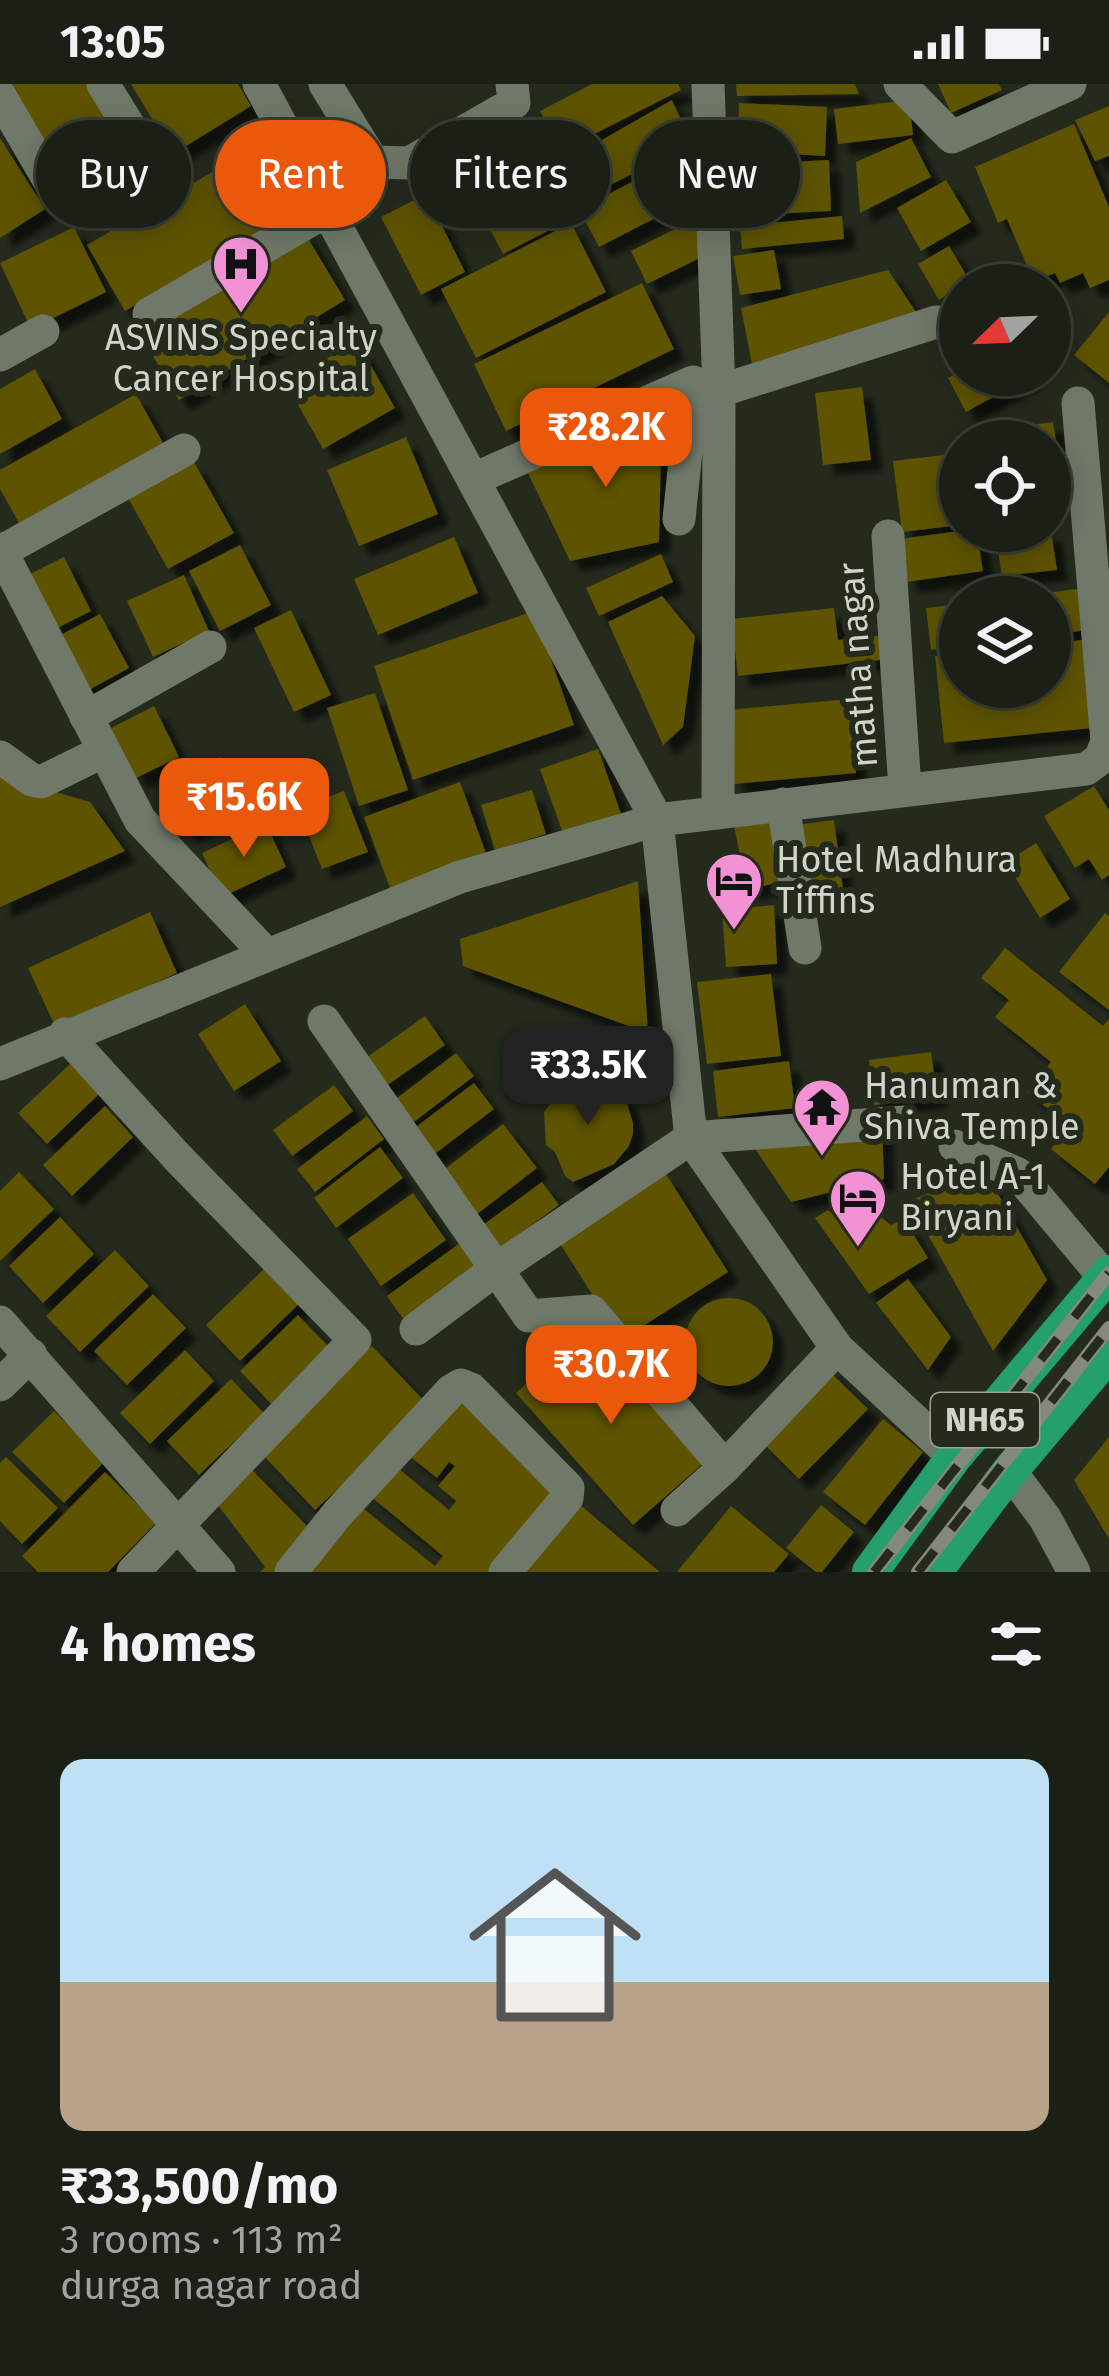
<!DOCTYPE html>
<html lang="en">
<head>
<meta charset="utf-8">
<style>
  :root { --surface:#1b2016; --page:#282d23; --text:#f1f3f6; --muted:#a0a3a1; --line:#393e35; --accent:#ea580c }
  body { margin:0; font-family:"Fira Sans",sans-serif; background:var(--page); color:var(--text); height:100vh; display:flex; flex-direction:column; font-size:45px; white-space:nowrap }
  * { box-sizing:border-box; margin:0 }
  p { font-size:39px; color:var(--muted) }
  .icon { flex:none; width:66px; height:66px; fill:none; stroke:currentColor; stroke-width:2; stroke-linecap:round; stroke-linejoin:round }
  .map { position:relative; height:1488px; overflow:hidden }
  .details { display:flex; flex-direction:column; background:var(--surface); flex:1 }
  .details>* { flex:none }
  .top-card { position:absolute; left:36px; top:36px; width:1038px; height:108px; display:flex; gap:24px }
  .needle { width:78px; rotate:247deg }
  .fabs { position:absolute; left:939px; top:180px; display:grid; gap:24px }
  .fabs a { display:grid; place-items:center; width:132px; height:132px; border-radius:50%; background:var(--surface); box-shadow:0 6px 30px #0003,0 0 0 3px var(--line); font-size:60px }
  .price { position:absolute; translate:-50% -102px; padding:0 27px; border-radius:24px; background:var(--accent); color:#fff; font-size:39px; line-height:78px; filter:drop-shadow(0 3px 6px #0008) }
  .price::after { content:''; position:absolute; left:50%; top:72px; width:36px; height:27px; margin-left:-18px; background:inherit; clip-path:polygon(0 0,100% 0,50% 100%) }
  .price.selected { background:#222; color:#fff }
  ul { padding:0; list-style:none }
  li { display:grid; align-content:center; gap:24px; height:636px; padding:0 60px }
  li+li { border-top:3px solid var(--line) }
  li span { display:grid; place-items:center; height:372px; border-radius:24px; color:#555 }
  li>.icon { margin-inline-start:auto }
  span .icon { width:216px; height:216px; fill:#fffc; stroke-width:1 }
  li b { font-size:51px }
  h2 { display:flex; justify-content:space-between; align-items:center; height:144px; padding:0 60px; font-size:51px }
  .chip { padding:0 42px; border-radius:54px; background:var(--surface); box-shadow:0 6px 30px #0003,0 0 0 3px var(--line); font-size:42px; line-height:108px }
  .chip.selected { background:var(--accent); color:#fff }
  .status { display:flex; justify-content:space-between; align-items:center; height:84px; padding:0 60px; background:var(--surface); direction:ltr }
  .status svg { height:33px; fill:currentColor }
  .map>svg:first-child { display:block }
</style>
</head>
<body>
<div class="status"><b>13:05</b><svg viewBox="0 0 49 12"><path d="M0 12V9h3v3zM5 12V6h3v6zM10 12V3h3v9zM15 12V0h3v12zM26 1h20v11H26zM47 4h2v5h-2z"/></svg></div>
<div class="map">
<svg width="1109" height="1488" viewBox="0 0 1109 1488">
  <defs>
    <filter id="shadow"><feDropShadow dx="11" dy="11" stdDeviation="3" flood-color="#0009"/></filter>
  </defs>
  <rect width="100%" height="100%" fill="#242b1d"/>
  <path fill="#5d5201" filter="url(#shadow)" d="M7,0H93L128,61L64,98Z
    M131,0H238L251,22L173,70Z
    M592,0H678L681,6L561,67L540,27Z
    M736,0H855L859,10L737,12Z
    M938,0H999L1002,6L951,29Z
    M672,16L692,60L578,117L558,81Z
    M909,16L913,51L838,60L834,25Z
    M739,19L827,23L825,72L737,67Z
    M1109,22V72L1095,77L1075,36Z
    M1074,40L1109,123V196L1090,204L1083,189L1060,199L1055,189L1034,198L1007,135L998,139L975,83Z
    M0,54L45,125L0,154Z
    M911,54L931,93L860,129L856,78Z
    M524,57L565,138L503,170L461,90Z
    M238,73L276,139L125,227L87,161Z
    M677,75L696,113L599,163L579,125Z
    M829,76L831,127L732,132L729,81Z
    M946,96L971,138L921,167L897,124Z
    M426,110L465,188L421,211L381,133Z
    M842,132L844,155L742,165L740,142Z
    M695,135L712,168L647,200L631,167Z
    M571,139L606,208L476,274L441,205Z
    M74,143L106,208L31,245L0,179Z
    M303,146L345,216L179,316L137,245Z
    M949,162L970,197L939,216L918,180Z
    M774,166L781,205L740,211L733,172Z
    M888,186L916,228L752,280L741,224Z
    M642,199L674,265L506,347L474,280Z
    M1109,228V299L1074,271Z
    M357,257L395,324L323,365L285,298Z
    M35,285L62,335L0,370V305Z
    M960,287V291H1033L966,328L948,294Z
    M862,303L871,376L823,381L815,309Z
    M136,310L163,359L19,439L0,405V386Z
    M662,321L659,458L570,477L528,389Z
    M1053,338L1058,372L1050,373V357H991L990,347Z
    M406,353L438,430L359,462L327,386Z
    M952,370L960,441L902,448L893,377Z
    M194,378L234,449L168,485L128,414Z
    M960,447H977L983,487L906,498L900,455Z
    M995,447H1051L1057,486L1002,492Z
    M454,453L478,509L378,551L354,495Z
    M240,461L271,521L220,547L189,487Z
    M661,470L673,498L599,532L586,504Z
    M64,473L91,527L55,545L28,491Z
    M184,491L209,547L153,573L127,517Z
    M1085,504L1090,546L1050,550V513L1037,510Z
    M662,512L695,552L683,643L663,661L608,538Z
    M960,520V563L931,566L926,524Z
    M834,524L838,556L886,551L888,575L738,592L731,535Z
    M291,526L331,611L294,628L254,544Z
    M534,527L574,641L413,696L374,582Z
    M100,530L129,584L85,608L57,553Z
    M1091,555L1101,643L944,659L935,572L960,570V603H1050V560Z
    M375,609L408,706L359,722L327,624Z
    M850,615L856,689L733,700L726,626Z
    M154,622L179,673L136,694L111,644Z
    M598,665L623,735L565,755L540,685Z
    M220,673L244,722L187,749L163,699Z
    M0,692L90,718L125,767L0,823Z
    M460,698L487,772L391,807L364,733Z
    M1094,702L1109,726V791L1102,796L1089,775L1075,784L1044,732Z
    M532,706L546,750L495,766L481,721Z
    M344,707L368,768L322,785L298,724Z
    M774,734L787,797L747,805L734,742Z
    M834,736L843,805L806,810L796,741Z
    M266,739L286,783L222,813L202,769Z
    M1036,759L1070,815L1040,834L1006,778Z
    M638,797L648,949L463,882L460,855Z
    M774,821L777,880L726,883L722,826Z
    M150,828L177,889L56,944L28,884Z
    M1105,829L1109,832V926L1059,888Z
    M1005,864L1103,942L1109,935V1083L1095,1100L1051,1065L1062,1051L1051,1043L1058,1033L1027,1008L1051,978L995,933L1009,916L981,894Z
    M771,890L781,972L707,980L697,898Z
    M245,920L281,977L234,1007L198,950Z
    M425,932L445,961L376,1009L356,981Z
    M931,968L937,1013L874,1021L869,976Z
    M456,969L474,992L406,1044L388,1021Z
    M789,977L795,1024L718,1033L713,987Z
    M70,980L99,1010L47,1060L18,1029Z
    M596,997L618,1007L626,1016L633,1039V1050L629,1062L614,1080L573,1098L565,1092L555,1068L546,1061L544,1028L564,1003Z
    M474,999L494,1025L428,1075L408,1049Z
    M334,1001L353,1027L292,1072L273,1046Z
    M105,1022L133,1053L72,1112L43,1081Z
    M367,1032L384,1055L315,1108L297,1085Z
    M503,1040L537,1084L468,1137L435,1093Z
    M882,1043L884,1095L791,1118L747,1053Z
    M380,1063L403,1094L336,1144L314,1114Z
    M985,1087L1047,1196L993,1267L909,1117Z
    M19,1088L54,1125L0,1177V1107Z
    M666,1090L728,1188L621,1256L559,1158Z
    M542,1098L559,1121L496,1167L479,1144Z
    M413,1109L446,1156L381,1202L348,1155Z
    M828,1126L841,1138L851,1130L859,1139L875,1129L891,1141L904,1135L928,1174L869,1210L815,1134Z
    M60,1133L94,1170L43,1219L9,1182Z
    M460,1159L477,1183L404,1236L387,1212Z
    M115,1166L149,1202L80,1268L46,1232Z
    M271,1178L305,1214L240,1277L206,1241Z
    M908,1195L951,1253L928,1286L876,1219Z
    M153,1210L186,1244L127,1301L94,1267Z
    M685 1258a44 44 0 1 1 88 0a44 44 0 1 1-88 0Z
    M298,1231L334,1268L275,1324L240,1287Z
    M589,1245L706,1377L633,1441L516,1309Z
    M372,1262L428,1321L315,1426L262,1370Z
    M185,1266L214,1297L150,1360L120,1329Z
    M827,1285L868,1325L799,1395L759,1355Z
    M231,1295L264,1329L199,1391L167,1357Z
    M463,1307L556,1403L489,1488H299L355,1418L435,1482L443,1472L369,1411L393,1380L449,1426L456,1417L438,1402L455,1382L449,1378L437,1394L407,1370Z
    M54,1327L105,1377L64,1419L12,1368Z
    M883,1335L923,1368L865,1441L823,1408Z
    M1109,1353V1455L1074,1396Z
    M6,1373L58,1424L22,1460L0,1437V1379Z
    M252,1386L317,1452L280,1488H260L265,1483L217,1420Z
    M105,1388L156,1439L108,1488H38L22,1472Z
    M579,1420L660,1488H526Z
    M821,1421L854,1448L822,1488H816L786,1464Z
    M731,1422L789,1470L774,1488H677Z"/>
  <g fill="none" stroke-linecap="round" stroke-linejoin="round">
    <path stroke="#707969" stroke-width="33" d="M259,0L657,736L691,1054L837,1264L954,1373
      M325,0L373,78L409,79L514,19L512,0
      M708,0L719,307L718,729
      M900,0L952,53L1070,0
      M0,12L57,110L77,117L137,80L140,60L103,0
      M149,230L328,126
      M0,271L43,247
      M719,307L936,238
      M474,395L693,298L679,435
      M888,452L905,705
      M0,465L140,736L266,870
      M2,467L184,366
      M86,633L210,563
      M0,673L32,696L41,698L104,667
      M783,720L805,864
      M324,937L529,1232L591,1227L725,1383
      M65,950L178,1074L355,1256L133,1488
      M0,980L460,793L657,736L1086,685L1100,675L1107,658L1078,319
      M955,1062L1018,1090L1105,1194
      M0,1238L219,1488
      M416,1245L495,1186L691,1054L904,1038
      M0,1301L31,1271
      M1010,1387L1045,1434L1074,1488
      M677,1426L725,1383L837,1264
      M291,1488L338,1429L451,1307L461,1301L471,1305L568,1404L567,1414L505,1488"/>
    <path stroke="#259f6d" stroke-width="36" d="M870,1488L954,1373L1109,1189
      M934,1488L1010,1387L1109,1269"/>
    <g stroke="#83897e" stroke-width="14">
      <path id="rail" d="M874,1488L1109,1189
        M918,1488L1109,1244"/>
    </g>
    <use href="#rail" stroke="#242b1d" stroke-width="9" stroke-dasharray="27" stroke-linecap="butt"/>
  </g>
  <defs>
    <g id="hospital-pin" transform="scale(3)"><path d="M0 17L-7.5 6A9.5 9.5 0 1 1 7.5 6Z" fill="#f391d5" stroke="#242b1d"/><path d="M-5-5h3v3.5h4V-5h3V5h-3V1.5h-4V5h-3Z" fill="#111"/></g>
    <g id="hotel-pin" transform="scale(3)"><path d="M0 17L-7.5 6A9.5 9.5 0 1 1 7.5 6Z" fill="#f391d5" stroke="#242b1d"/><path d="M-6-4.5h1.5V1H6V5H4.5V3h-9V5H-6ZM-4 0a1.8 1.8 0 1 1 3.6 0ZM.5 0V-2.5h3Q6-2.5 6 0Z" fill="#111"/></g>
    <g id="temple-pin" transform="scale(3)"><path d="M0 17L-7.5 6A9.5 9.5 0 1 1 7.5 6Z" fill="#f391d5" stroke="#242b1d"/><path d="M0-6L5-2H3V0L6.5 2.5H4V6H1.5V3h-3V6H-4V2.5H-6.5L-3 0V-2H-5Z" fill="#111"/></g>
  </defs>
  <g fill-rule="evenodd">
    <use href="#hospital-pin" x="241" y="180"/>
    <use href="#hotel-pin" x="734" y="797"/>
    <use href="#temple-pin" x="822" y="1023"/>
    <use href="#hotel-pin" x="858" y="1114"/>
  </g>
  <g text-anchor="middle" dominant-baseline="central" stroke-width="12" stroke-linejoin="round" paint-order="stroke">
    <rect fill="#242b1d" stroke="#9ca298" stroke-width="3" x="931" y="1309" width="108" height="54" rx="9"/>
    <g font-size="33" font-weight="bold" fill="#d0d5cc">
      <text x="985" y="1336">NH65</text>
    </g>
    <g font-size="36" fill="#d0d5cc" stroke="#242b1d" text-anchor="start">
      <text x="241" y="254" text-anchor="middle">ASVINS Specialty<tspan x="241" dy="41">Cancer Hospital</tspan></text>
      <text x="776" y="776">Hotel Madhura<tspan x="776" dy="41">Tiffins</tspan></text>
      <text x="864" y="1002">Hanuman &amp;<tspan x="864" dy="41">Shiva Temple</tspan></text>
      <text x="900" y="1093">Hotel A-1<tspan x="900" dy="41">Biryani</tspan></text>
    </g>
    <g font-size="36" fill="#d0d5cc" stroke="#242b1d">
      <text transform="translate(858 581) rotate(-94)">matha nagar</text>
    </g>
  </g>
</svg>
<div class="fabs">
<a><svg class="needle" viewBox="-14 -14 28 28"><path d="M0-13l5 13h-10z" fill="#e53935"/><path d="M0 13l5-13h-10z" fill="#a0a3a1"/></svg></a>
<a><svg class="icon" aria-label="locate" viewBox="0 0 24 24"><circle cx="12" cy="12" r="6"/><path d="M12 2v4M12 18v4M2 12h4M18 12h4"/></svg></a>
<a><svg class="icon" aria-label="layers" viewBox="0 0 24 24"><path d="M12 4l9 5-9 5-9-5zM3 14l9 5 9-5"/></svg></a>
</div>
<b class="price" style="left:606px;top:406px">₹28.2K</b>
<b class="price" style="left:244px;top:776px">₹15.6K</b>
<b class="price selected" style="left:588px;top:1044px">₹33.5K</b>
<b class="price" style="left:611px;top:1343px">₹30.7K</b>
<div class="top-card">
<a class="chip">Buy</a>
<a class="chip selected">Rent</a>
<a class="chip">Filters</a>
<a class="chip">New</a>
</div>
</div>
<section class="details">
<h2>4 homes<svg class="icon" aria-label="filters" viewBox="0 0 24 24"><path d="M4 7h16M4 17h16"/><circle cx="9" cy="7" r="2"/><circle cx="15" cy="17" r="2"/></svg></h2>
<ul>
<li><span style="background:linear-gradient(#bfe0f5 60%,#b9a48a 0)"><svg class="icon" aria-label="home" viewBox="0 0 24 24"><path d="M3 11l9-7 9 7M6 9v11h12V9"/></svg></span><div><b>₹33,500/mo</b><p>3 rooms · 113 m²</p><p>durga nagar road</p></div></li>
</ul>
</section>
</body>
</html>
